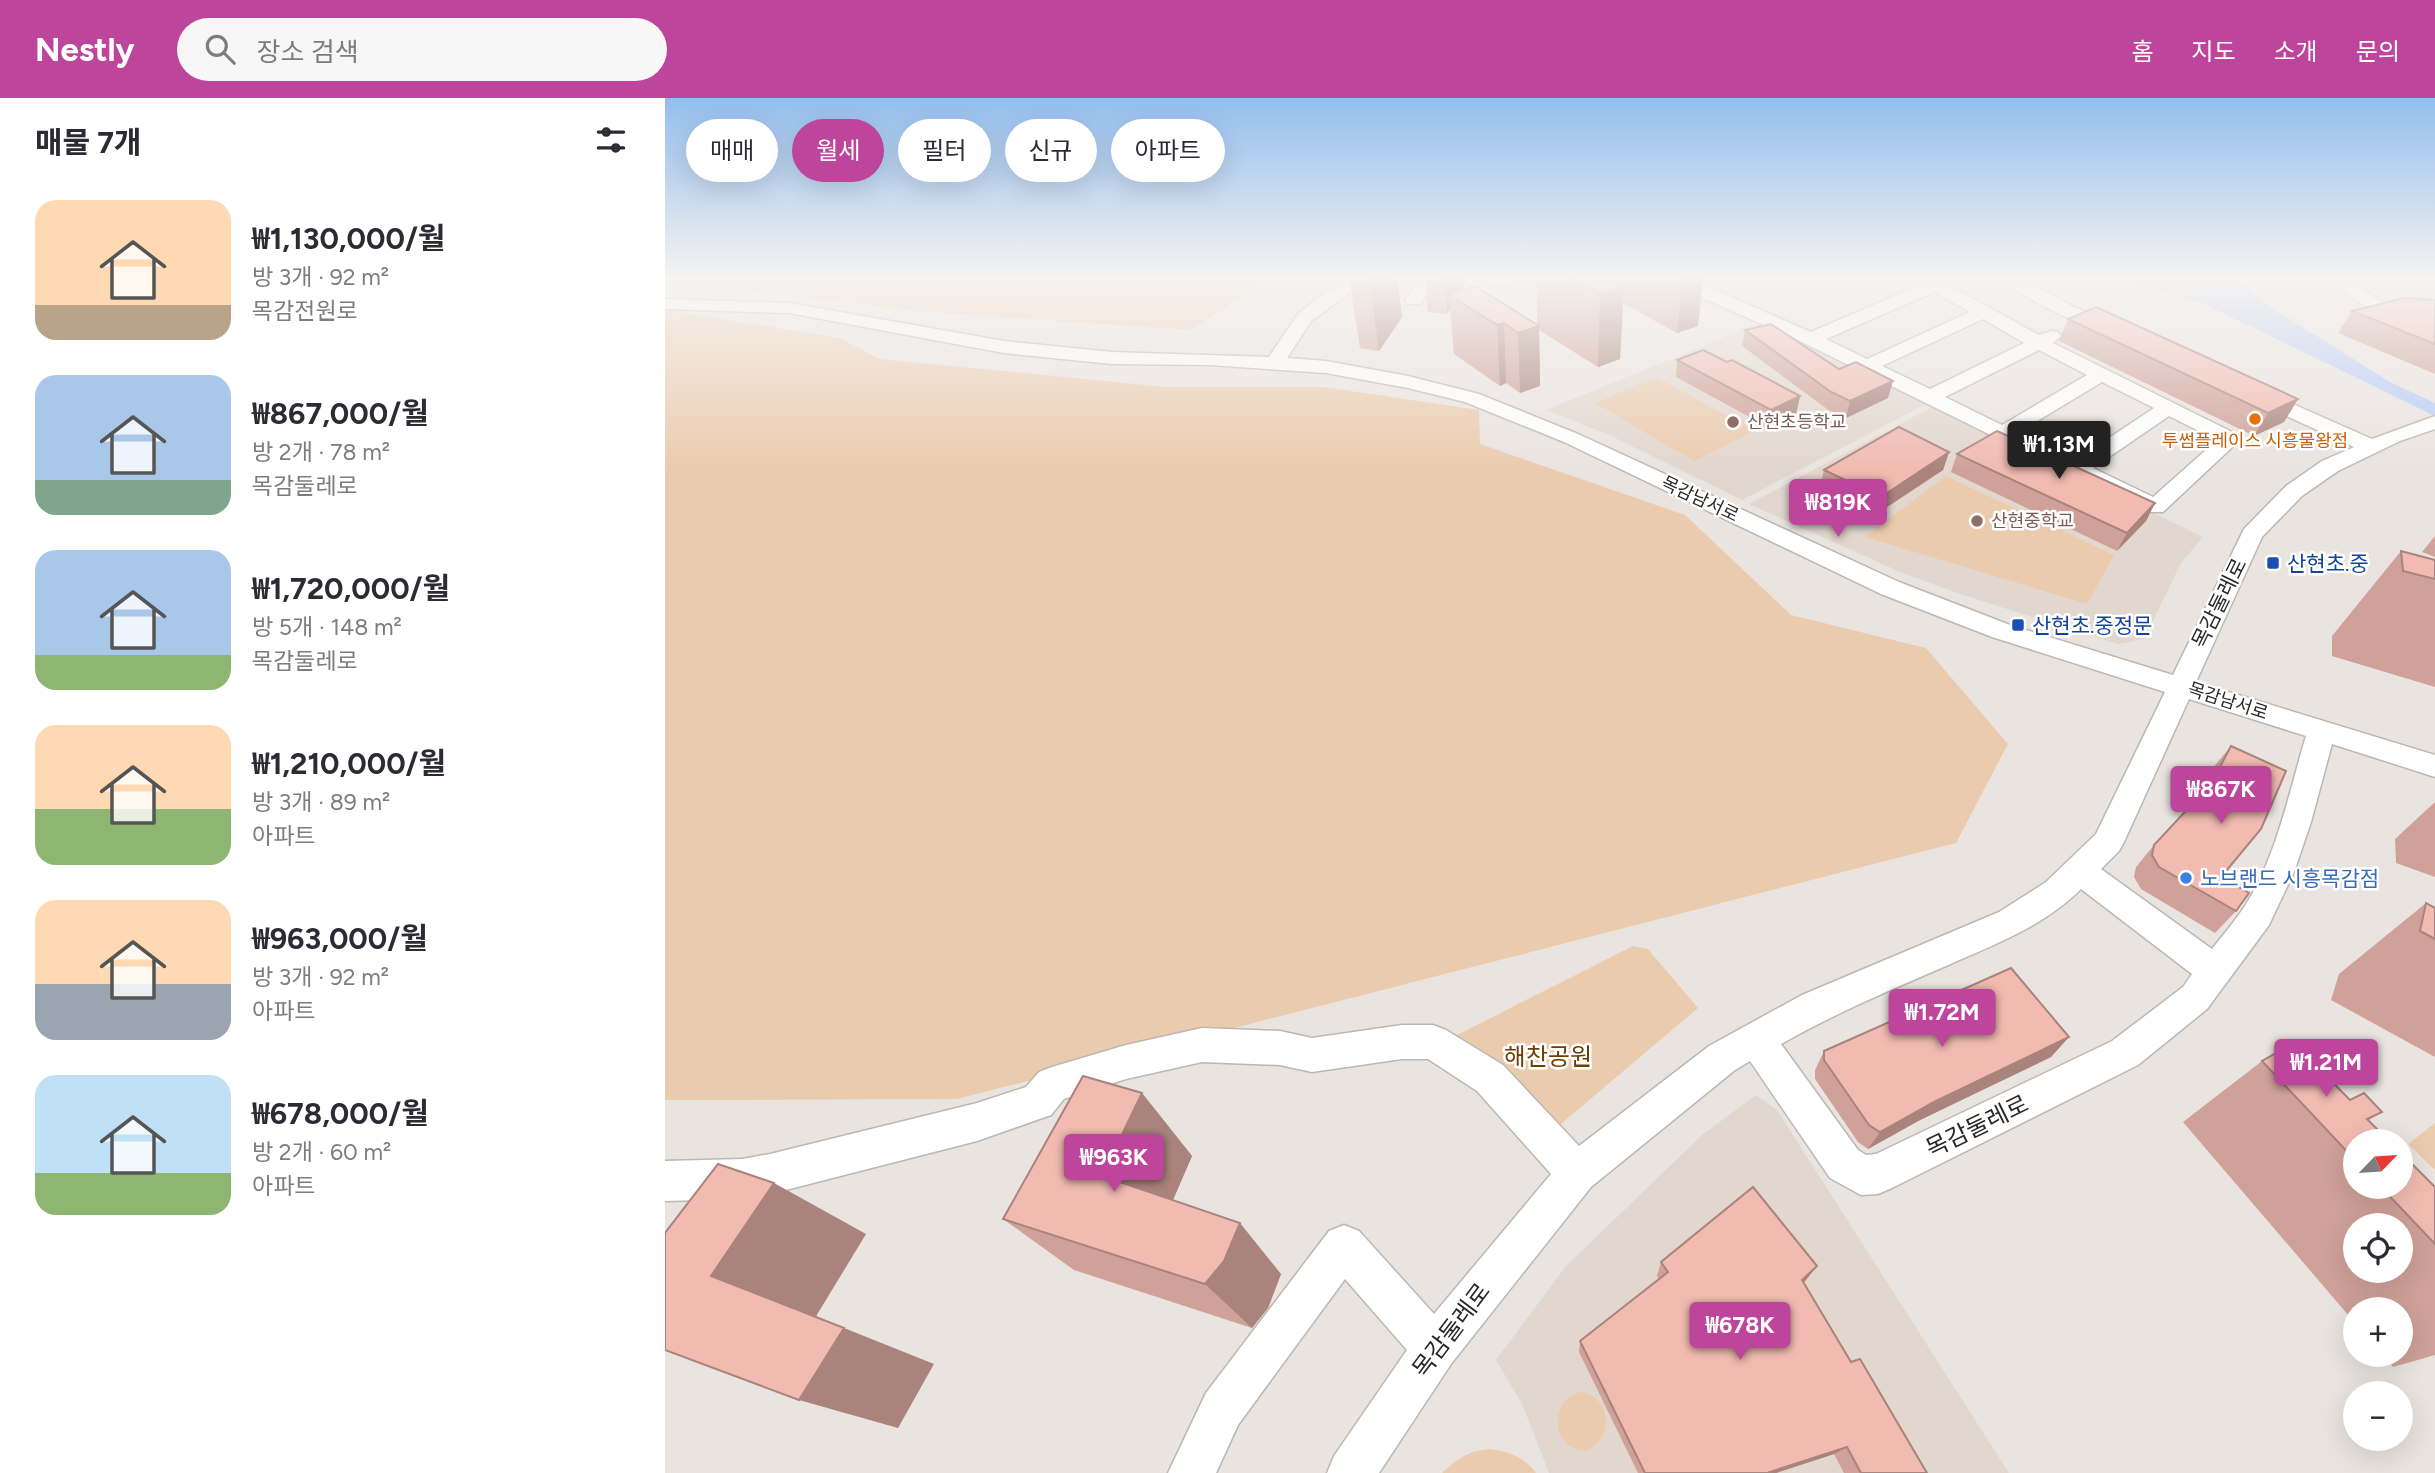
<!DOCTYPE html>
<html lang="ko">
<head>
<meta charset="utf-8">
<style>
  :root { --surface:#fff; --page:#f7f7f7; --text:#2b2b33; --muted:#7c7c81; --accent:#bd469c }
  body { margin:0; font-family:Figtree,"Noto Sans KR",sans-serif; background:var(--page); color:var(--text); height:100vh; display:flex; flex-direction:column; font-size:26px; white-space:nowrap }
  * { box-sizing:border-box; margin:0 }
  p { font-size:23px; color:var(--muted) }
  .icon { flex:none; width:38px; height:38px; fill:none; stroke:currentColor; stroke-width:2; stroke-linecap:round; stroke-linejoin:round }
  .map { position:relative; flex:1; overflow:hidden }
  .side { display:flex; flex-direction:column; background:var(--surface); width:665px }
  .side>* { flex:none }
  .banner { position:absolute; left:21px; top:21px; width:665px; height:63px; display:flex; gap:14px }
  .needle { width:46px; rotate:65deg }
  .buttons { position:absolute; left:1678px; top:1031px; display:grid; gap:14px }
  .buttons a { display:grid; place-items:center; width:70px; height:70px; border-radius:50%; background:var(--surface); box-shadow:0 7px 28px #0002; font-size:35px }
  .price { position:absolute; translate:-50% -60px; padding:0 16px; border-radius:7px; background:var(--accent); color:#fff; font-size:23px; line-height:46px; filter:drop-shadow(0 2px 4px #0008) }
  .price::after { content:''; position:absolute; left:50%; top:42px; width:21px; height:16px; margin-left:-10px; background:inherit; clip-path:polygon(0 0,100% 0,50% 100%) }
  .price.on { background:#222; color:#fff }
  ul { padding:0; list-style:none }
  li { display:flex; align-items:center; gap:21px; height:175px; padding:0 35px }
  li span { display:grid; place-items:center; flex:none; width:196px; height:140px; border-radius:21px; color:#555 }
  li>.icon { margin-inline-start:auto }
  span .icon { width:84px; height:84px; fill:#fffc; stroke-width:1 }
  li b { font-size:30px }
  h2 { display:flex; justify-content:space-between; align-items:center; height:84px; padding:0 35px; font-size:30px }
  .chip { padding:0 24px; border-radius:32px; background:var(--surface); box-shadow:0 7px 28px #0002; font-size:24px; line-height:63px }
  .chip.on { background:var(--accent); color:#fff }
  header { display:flex; align-items:center; gap:42px; box-sizing:border-box; height:98px; padding:0 35px; background:var(--accent); color:#fff }
  header strong { font-size:33px }
  nav { display:flex; gap:38px; margin-inline-start:auto; font-size:24px }
  .search { width:490px; height:63px; background:var(--page); display:flex; align-items:center; gap:18px; box-sizing:border-box; padding:0 24px; border-radius:38px; color:var(--muted); font-size:26px }
  main { display:flex; flex:1; min-height:0 }
  .map>svg:first-child { display:block }
</style>
</head>
<body>
<header>
<strong>Nestly</strong>
<div class="search"><svg class="icon" aria-label="search" viewBox="0 0 24 24"><circle cx="10" cy="10" r="6"/><path d="M15 15l6 6"/></svg>장소 검색</div>
<nav><a>홈</a><a>지도</a><a>소개</a><a>문의</a></nav>
</header>
<main>
<section class="side">
<h2>매물 7개<svg class="icon" aria-label="filters" viewBox="0 0 24 24"><path d="M4 7h16M4 17h16"/><circle cx="9" cy="7" r="2"/><circle cx="15" cy="17" r="2"/></svg></h2>
<ul>
<li><span style="background:linear-gradient(#ffd9b3 75%,#b9a48a 0)"><svg class="icon" aria-label="home" viewBox="0 0 24 24"><path d="M3 11l9-7 9 7M6 9v11h12V9"/></svg></span><div><b>₩1,130,000/월</b><p>방 3개 · 92 m²</p><p>목감전원로</p></div></li>
<li><span style="background:linear-gradient(#a9c7e8 75%,#7fa58c 0)"><svg class="icon" aria-label="home" viewBox="0 0 24 24"><path d="M3 11l9-7 9 7M6 9v11h12V9"/></svg></span><div><b>₩867,000/월</b><p>방 2개 · 78 m²</p><p>목감둘레로</p></div></li>
<li><span style="background:linear-gradient(#a9c7e8 75%,#8fb573 0)"><svg class="icon" aria-label="home" viewBox="0 0 24 24"><path d="M3 11l9-7 9 7M6 9v11h12V9"/></svg></span><div><b>₩1,720,000/월</b><p>방 5개 · 148 m²</p><p>목감둘레로</p></div></li>
<li><span style="background:linear-gradient(#ffd9b3 60%,#8fb573 0)"><svg class="icon" aria-label="home" viewBox="0 0 24 24"><path d="M3 11l9-7 9 7M6 9v11h12V9"/></svg></span><div><b>₩1,210,000/월</b><p>방 3개 · 89 m²</p><p>아파트</p></div></li>
<li><span style="background:linear-gradient(#ffd9b3 60%,#9aa5b1 0)"><svg class="icon" aria-label="home" viewBox="0 0 24 24"><path d="M3 11l9-7 9 7M6 9v11h12V9"/></svg></span><div><b>₩963,000/월</b><p>방 3개 · 92 m²</p><p>아파트</p></div></li>
<li><span style="background:linear-gradient(#bfe0f5 70%,#8fb573 0)"><svg class="icon" aria-label="home" viewBox="0 0 24 24"><path d="M3 11l9-7 9 7M6 9v11h12V9"/></svg></span><div><b>₩678,000/월</b><p>방 2개 · 60 m²</p><p>아파트</p></div></li>
</ul>
</section>
<div class="map">
<svg width="1770" height="1375" viewBox="0 0 1770 1375">
  <rect width="100%" height="100%" fill="#eae4e0"/>
  <path fill="#e2d7ce" d="M1094,225L1263,305L1077,402L944,337L881,312Z
    M1269,308L1538,439L1516,465L1479,541L1453,546L1295,496L1235,474L1084,406Z
    M1091,997L1112,1012L1344,1375H884L857,1306L831,1262L901,1168L1037,1037Z"/>
  <path fill="#ebcbae" d="M0,180H587L593,188L526,232L262,214L65,191L0,188Z
    M0,212L174,240L215,261L500,289H659L814,312L815,346L1020,417L1126,517L1261,550L1343,646L1291,745L292,1001L0,1002Z
    M992,279L1089,333L1029,363L930,305Z
    M1281,378L1449,457L1422,506L1200,439Z
    M968,848L983,851L1033,910L877,1042L786,940Z
    M1770,1025V1072L1743,1046Z
    M915,1294C947,1298 950,1341 921,1353C887,1353 882,1303 915,1294Z
    M826,1351C844,1354 860,1359 871,1375H777C793,1360 805,1352 826,1351Z"/>
  <path fill="#b7ccf7" d="M1451,180H1570L1604,208L1725,284L1770,305V318L1540,206Z"/>
  <g fill="none" stroke-linecap="round" stroke-linejoin="round">
    <g stroke="#bcb7b2" stroke-width="3">
      <path id="minor" d="M685,180H705L646,223L622,260L661,263L743,278L814,296L913,336L1234,484L1345,527L1508,577L1579,431L1621,388L1657,363L1689,349L1582,300L1579,296L1582,292H1596L1707,341L1770,318V331L1735,343L1673,373L1637,398L1597,439L1531,584L1770,657V679L1667,646L1646,724L1629,774L1604,827L1542,911L1473,967L1227,1090L1213,1096L1196,1097L1165,1080L1085,963L1070,972L926,1089L786,1266L714,1375H662L669,1358L742,1252L680,1181L573,1327L551,1375H503L541,1295L664,1133L679,1127L694,1133L769,1216L886,1076L812,993L763,961H737L647,974L615,967L537,964L461,981L399,1001L386,1017L312,1043L105,1096L77,1101L0,1103V1063L77,1061L105,1056L312,1005L361,989L374,974L387,969L461,947L537,930L615,933L647,940L737,927H768L781,932L838,967L914,1048L1044,948L1137,897L1334,814L1381,784L1431,736L1500,594L1327,539L1216,496L899,344L800,304L743,290L661,275L544,267L447,266L339,255L124,215L0,211V201L124,205L339,243L447,254L604,259L633,216L659,195ZM1524,601L1641,638C1624,694 1612,758 1580,808C1570,823 1558,837 1547,851L1436,771L1454,753L1459,744ZM1416,791L1527,876L1518,889L1447,943L1211,1056L1201,1057L1193,1052L1116,946C1169,916 1225,892 1281,868C1328,847 1378,829 1416,791Z
        M764,180H785L764,194L755,206H743L740,202L752,186Z
        M812,180H851L854,184L846,189L814,184Z
        M1000,180H1022L1146,234L1264,183H1276L1374,237L1387,233L1393,234L1396,238L1388,245L1573,337L1576,341L1498,414H1482L1139,245L1002,184ZM1269,194L1305,214L1202,261L1161,241ZM1318,221L1359,245L1265,291L1217,268ZM1374,252L1422,277L1337,327L1280,299ZM1437,284L1489,310L1411,362L1354,334ZM1504,318L1552,342L1488,399L1428,370Z
        M1335,180H1356L1407,208L1454,229L1457,233L1454,237C1439,241 1346,194 1335,180Z
        M1668,180C1696,180 1693,191 1716,203C1733,212 1751,213 1770,213V223C1730,223 1693,213 1668,180Z"/>
    </g>
    <use href="#minor" fill="#fff" fill-rule="evenodd"/>
  </g>
  <path fill="#cfa198" fill-rule="evenodd" d="M684,180H732L737,219L714,253L695,250Z
    M760,180H800V185L795,193L872,227V180H944L952,185V180H1038L1033,228L1012,235L958,205L955,261L933,269L874,232L875,288L855,295L841,285L835,288L789,256L785,210L782,216L763,214Z
    M1770,202V276L1673,235L1687,213Z
    M1403,221L1633,301L1619,324L1589,338L1394,243Z
    M1080,232L1174,271L1223,300L1181,320L1162,311L1077,248Z
    M1012,262L1062,264L1135,298L1131,316L1103,329L1011,279Z
    M1284,354L1278,372L1210,417L1155,389L1159,372Z
    M1292,356L1490,405L1481,423L1452,453L1286,374Z
    M1770,438V459L1757,454Z
    M1736,453L1770,462V589L1667,558V538Z
    M1566,648L1556,779L1571,813L1550,835L1476,791L1469,779L1471,769L1489,747L1532,701L1547,671Z
    M1770,704V779L1731,765L1730,741Z
    M1761,805L1770,810V959L1666,902L1674,876Z
    M1404,939L1386,959L1255,1022L1203,1051L1193,1044L1150,981V972L1159,953Z
    M1597,963L1685,1002L1717,1014L1704,1022L1690,1043V1088L1770,1089V1257L1728,1269L1717,1256H1736V1211H1690V1225L1518,1024ZM1690,1127H1736V1172H1690Z
    M477,995L527,1058L508,1102L616,1176L603,1210L587,1230L409,1172L338,1121Z
    M996,1164L1141,1182L1139,1184L1186,1264L1262,1375H1179L1169,1356L1111,1375H973L914,1254L915,1243L994,1181L992,1178Z"/>
  <path fill="#a9837c" d="M704,180H732L737,219L714,253Z
    M779,180H800V185L791,201L784,197L785,210L782,216Z
    M1018,180H1038L1033,228L1012,235Z
    M959,188L955,261L933,269L935,196Z
    M839,225L841,285L835,288L832,227Z
    M874,228L875,288L855,295L853,235Z
    M1228,283L1223,300L1181,320L1185,303Z
    M1135,298L1131,316L1103,329L1106,312Z
    M1633,301L1619,324L1589,338L1603,315Z
    M1284,354L1278,372L1210,417L1216,399Z
    M1490,405L1481,423L1452,453L1462,435Z
    M1404,939L1386,959L1255,1022L1203,1051L1215,1034L1269,1004Z
    M477,995L527,1058L494,1134L437,1078Z
    M109,1085L201,1136L150,1220L46,1178Z
    M575,1125L616,1176L603,1210L587,1230L540,1186Z
    M1152,1168L1141,1182L1127,1195L1137,1182Z
    M179,1230L269,1266L233,1330L134,1302Z
    M1182,1349L1169,1356L1111,1375H1102Z"/>
  <path fill="#f1bbb1" stroke="#a9837c" stroke-width="2" d="M907,180H944L959,188L935,196Z
    M810,188L874,228L853,235L839,225L832,227L784,197Z
    M1739,200L1770,202V246L1687,213Z
    M1431,209L1633,301L1603,315L1403,221Z
    M1106,226L1174,271L1191,264L1228,283L1185,303L1166,294L1080,232Z
    M1038,252L1062,264L1067,262L1135,298L1106,312L1012,262Z
    M1234,329L1284,354L1216,399L1159,372Z
    M1332,333L1490,405L1462,435L1292,356Z
    M1736,453L1770,462V481L1738,473Z
    M1566,648L1621,673L1596,731L1556,779L1584,795L1571,813L1494,769L1487,757L1489,747L1546,686Z
    M1761,805L1770,810V841L1755,833Z
    M1346,870L1404,939L1269,1004L1215,1034L1204,1027L1159,962V953Z
    M1629,945L1685,1002L1699,995L1717,1014L1702,1021L1724,1043H1690V1062L1597,963Z
    M418,978L477,995L437,1078L575,1125L559,1163L540,1186L338,1121Z
    M1736,1055L1770,1089V1146L1715,1088H1736Z
    M53,1066L109,1085L46,1178L179,1230L134,1302L0,1252V1135Z
    M1088,1089L1152,1168L1137,1182L1186,1264L1195,1261L1262,1375H1196L1182,1349L1102,1375H980L915,1243L1003,1174L996,1164Z"/>
  <linearGradient id="sky" x2="0" y2="1"><stop stop-color="#94beee"/><stop offset="0.48" stop-color="#f6f3f1"/><stop offset="1" stop-color="#f6f3f1" stop-opacity="0"/></linearGradient>
  <rect width="1770" height="373" fill="url(#sky)"/>
  <circle fill="#e8710a" stroke="#fff" stroke-width="2.5" cx="1590" cy="321" r="7"/>
  <g fill="#8d6e63" stroke="#fff" stroke-width="2.5">
    <circle cx="1068" cy="324" r="7"/>
    <circle cx="1312" cy="423" r="7"/>
  </g>
  <g fill="#1a4fb4" stroke="#fff" stroke-width="2.5">
    <rect x="1601" y="458" width="14" height="14" rx="3.5"/>
    <rect x="1346" y="520" width="14" height="14" rx="3.5"/>
  </g>
  <circle fill="#3f7fe0" stroke="#fff" stroke-width="2.5" cx="1521" cy="780" r="7"/>
  <g text-anchor="middle" dominant-baseline="central" stroke-width="5" stroke-linejoin="round" paint-order="stroke">
    <g font-size="18" fill="#785e54" stroke="#fff" text-anchor="start">
      <text x="1082" y="324">산현초등학교</text>
      <text x="1326" y="423">산현중학교</text>
    </g>
    <g font-size="18" fill="#c56008" stroke="#fff">
      <text x="1590" y="343">투썸플레이스 시흥물왕점</text>
    </g>
    <g font-size="18" fill="#2a2826" stroke="#fff">
      <text transform="translate(1035 401) rotate(25)">목감남서로</text>
      <text transform="translate(1563 603) rotate(18)">목감남서로</text>
    </g>
    <g font-size="21" fill="#164399" stroke="#fff" text-anchor="start">
      <text x="1622" y="465">산현초.중</text>
      <text x="1367" y="527">산현초.중정문</text>
    </g>
    <g font-size="21" fill="#2a2826" stroke="#fff">
      <text transform="translate(1554 505) rotate(-64)">목감둘레로</text>
    </g>
    <g font-size="21" fill="#366cbe" stroke="#fff" text-anchor="start">
      <text x="1535" y="780">노브랜드 시흥목감점</text>
    </g>
    <g font-size="24" fill="#6e3e00" stroke="#fff">
      <text x="883" y="958">해찬공원</text>
    </g>
    <g font-size="24" fill="#2a2826" stroke="#fff">
      <text transform="translate(1312 1028) rotate(-26)">목감둘레로</text>
      <text transform="translate(786 1232) rotate(-53)">목감둘레로</text>
    </g>
  </g>
</svg>
<div class="buttons">
<a><svg class="needle" viewBox="-14 -14 28 28"><path d="M0-13l5 13h-10z" fill="#e53935"/><path d="M0 13l5-13h-10z" fill="#7c7c81"/></svg></a>
<a><svg class="icon" aria-label="locate" viewBox="0 0 24 24"><circle cx="12" cy="12" r="6"/><path d="M12 2v4M12 18v4M2 12h4M18 12h4"/></svg></a>
<a>+</a>
<a>−</a>
</div>
<b class="price on" style="left:1394px;top:383px">₩1.13M</b>
<b class="price" style="left:1173px;top:441px">₩819K</b>
<b class="price" style="left:1556px;top:728px">₩867K</b>
<b class="price" style="left:1277px;top:951px">₩1.72M</b>
<b class="price" style="left:1661px;top:1001px">₩1.21M</b>
<b class="price" style="left:449px;top:1096px">₩963K</b>
<b class="price" style="left:1075px;top:1264px">₩678K</b>
<div class="banner">
<a class="chip">매매</a>
<a class="chip on">월세</a>
<a class="chip">필터</a>
<a class="chip">신규</a>
<a class="chip">아파트</a>
</div>
</div>
</main>
</body>
</html>
